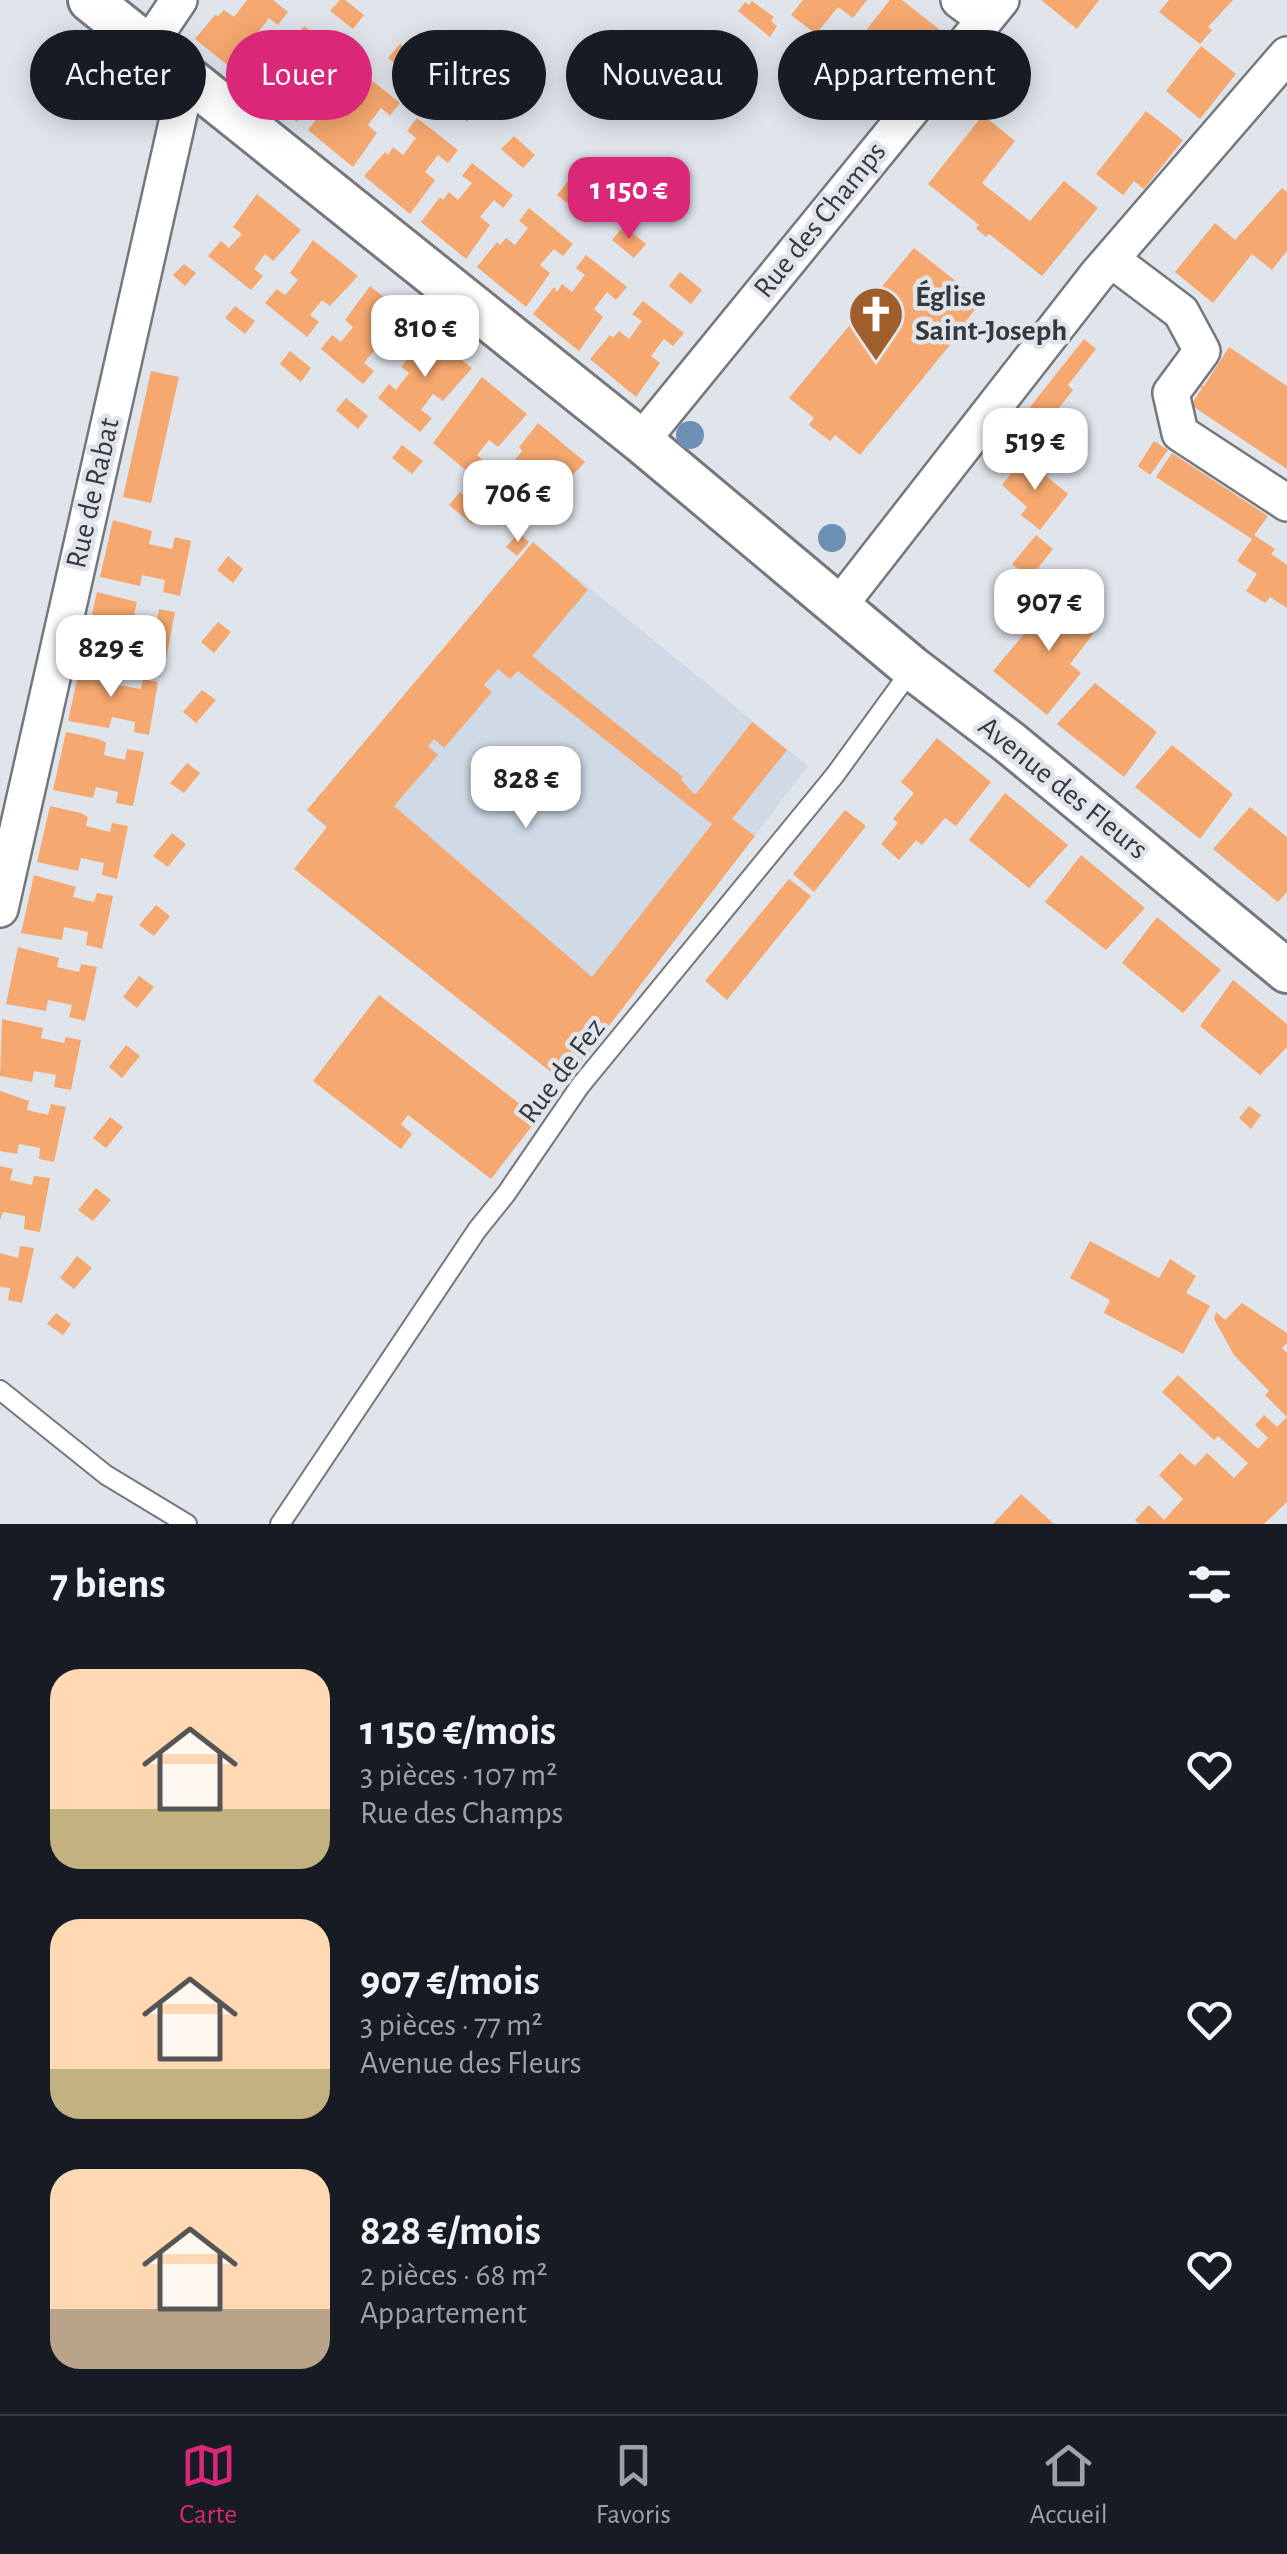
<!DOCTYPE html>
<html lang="fr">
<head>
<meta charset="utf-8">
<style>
  :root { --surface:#171b24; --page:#242831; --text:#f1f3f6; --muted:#9ea1a6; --line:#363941; --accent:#db2777 }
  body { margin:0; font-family:"Alegreya Sans",sans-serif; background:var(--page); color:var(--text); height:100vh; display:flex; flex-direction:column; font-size:38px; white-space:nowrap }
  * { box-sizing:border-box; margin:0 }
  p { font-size:32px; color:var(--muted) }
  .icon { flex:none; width:55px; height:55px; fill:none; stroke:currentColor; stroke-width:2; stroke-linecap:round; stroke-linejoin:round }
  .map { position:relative; height:1524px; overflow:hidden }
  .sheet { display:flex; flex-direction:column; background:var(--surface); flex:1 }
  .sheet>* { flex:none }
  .top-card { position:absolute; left:30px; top:30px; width:1228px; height:90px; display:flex; gap:20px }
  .price { position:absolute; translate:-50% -85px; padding:0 22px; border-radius:20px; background:#fff; color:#222; font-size:32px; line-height:65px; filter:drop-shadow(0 2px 5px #0008) }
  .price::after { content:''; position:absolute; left:50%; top:60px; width:30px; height:22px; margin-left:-15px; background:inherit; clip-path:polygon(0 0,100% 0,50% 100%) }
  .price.selected { background:var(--accent); color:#fff }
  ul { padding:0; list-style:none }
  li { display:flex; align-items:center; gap:30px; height:250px; padding:0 50px }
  li span { display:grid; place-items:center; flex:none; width:280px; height:200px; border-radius:30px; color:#555 }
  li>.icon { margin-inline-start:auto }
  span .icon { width:120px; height:120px; fill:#fffc; stroke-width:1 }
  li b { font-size:42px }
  h2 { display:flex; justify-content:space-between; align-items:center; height:120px; padding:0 50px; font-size:42px }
  .pill { padding:0 35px; border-radius:45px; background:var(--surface); box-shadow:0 5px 25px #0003; font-size:35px; line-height:90px }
  .pill.selected { background:var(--accent); color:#fff }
  .tab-bar { display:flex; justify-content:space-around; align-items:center; height:140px; border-top:2px solid var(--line); background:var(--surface); font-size:28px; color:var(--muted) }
  .tab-bar a { display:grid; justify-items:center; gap:5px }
  .tab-bar .selected { color:var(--accent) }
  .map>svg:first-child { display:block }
</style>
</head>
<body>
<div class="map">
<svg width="1287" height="1524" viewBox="0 0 1287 1524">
  <rect width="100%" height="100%" fill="#e0e5eb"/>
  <path fill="#d0dae6" d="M533,542L808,766L565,1083L294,869L327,828L307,810Z"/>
  <path fill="#f5a86f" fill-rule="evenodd" d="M247,0H273L288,12L278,25L269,18L256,35L265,42L241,76L195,39L215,15L218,16L224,10L234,17Z
    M340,0H345L364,15L353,29L330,11Z
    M803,0H867L853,18L838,7L816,34L791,15Z
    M890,0H902L949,37L922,71L906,60L884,86L860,67L880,40L867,29Z
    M1041,0H1099L1077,29Z
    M1169,0H1233L1208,27L1212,30L1200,44L1159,12Z
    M752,1L774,17L771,21L777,26L770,37L738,11L745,2L749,5Z
    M304,26L345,58L335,71L325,64L312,80L322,88L297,122L252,85L271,60L275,63L280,56L290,63L303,46L294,39Z
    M400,44L422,62L411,76L388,58Z
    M1201,46L1236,74L1200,119L1166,91Z
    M813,54L817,57L820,54L841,69L838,73L844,78L836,87L806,64Z
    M360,71L400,103L390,116L381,108L368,125L377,133L353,167L308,130L328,104L330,108L336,100L346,108L359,91L350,84Z
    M456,90L478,108L467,122L445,104Z
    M879,99L891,108L881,121L865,110L872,100L876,103Z
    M1146,111L1183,140L1144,189L1134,181L1123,195L1096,174Z
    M983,115L1015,141L982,183L1030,221L1064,181L1098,208L1042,276L989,234L986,237L976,228L979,225L928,184Z
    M417,118L458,150L448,163L438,155L425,172L435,180L410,214L364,176L385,152L388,155L393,147L403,155L416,138L407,131Z
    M514,136L535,155L523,168L501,149Z
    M472,163L513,195L503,208L494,200L480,217L490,225L466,259L421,222L440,197L443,200L449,192L458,200L472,183L462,176Z
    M568,181L590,198L578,212L557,195Z
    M1282,188L1287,192V251L1272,270L1252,254L1213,303L1175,272L1215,223L1235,240Z
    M257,194L301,230L273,261L265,254L254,269L263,276L251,290L208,256L221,241L229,248L242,234L233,227Z
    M529,208L573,244L563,256L554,249L540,265L550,273L526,307L477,267L497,242L500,245L506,238L515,245L528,228L519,221Z
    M624,226L646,244L634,258L612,240Z
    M313,240L358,276L330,306L322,300L310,315L319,322L307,337L265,303L277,289L285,295L298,280L290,273Z
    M914,248L981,301L961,328L963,329L860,455L835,435L830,441L809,425L814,418L789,398Z
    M586,255L627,287L616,300L607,292L594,309L603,317L579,351L533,314L554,287L557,292L562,284L572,292L585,275L576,268Z
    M184,264L196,273L185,286L173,275Z
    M680,272L702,290L691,304L669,286Z
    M370,286L416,323L388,354L378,346L364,363L374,371L363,384L321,349L332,335L341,342L353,327L345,320Z
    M643,301L684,333L673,346L664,339L651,356L660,363L636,397L590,359L610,335L613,338L619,331L629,339L642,321L632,314Z
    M235,306L255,321L245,334L225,318Z
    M426,331L472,368L443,401L433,394L421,410L432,418L420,432L378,398L389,384L396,390L409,373L401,367L409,357L406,354Z
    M1084,339L1096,349L1068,385L1073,390L1048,422L1030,407Z
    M1229,347L1287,386V469L1191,405L1202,388L1199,386H1204Z
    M290,351L311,368L301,382L280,364Z
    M151,371L179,377L151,503L123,497Z
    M482,377L527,414L498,447L489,440L477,455L486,463L474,477L433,443Z
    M346,398L368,416L358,429L336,410Z
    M538,423L585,462L554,494L545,487L533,503L541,510L530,524L490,489L501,477L509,483L521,467L514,461L522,451L519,447Z
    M1154,441L1168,450L1150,475L1138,466Z
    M402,445L423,461L412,474L392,458Z
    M1172,453L1268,516L1254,535L1275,549L1271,554L1287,565V608L1270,597L1265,603L1246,591L1257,574L1237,561L1252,539L1156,477Z
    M1024,458L1068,494L1040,530L1021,515L1027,507L1002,485Z
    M460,492L482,511L472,524L449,505Z
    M113,520L152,531L149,544L172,549L175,537L191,541L180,596L163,592L165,580L142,575L140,586L100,577Z
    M519,533L529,542L517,556L506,547Z
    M1036,535L1053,549L1030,578L1012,564Z
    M533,542L588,590L532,656L683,777L681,779L693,793L696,794L752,722L787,750L732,819L755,836L565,1083L294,869L327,827L307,810ZM498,669L510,679L518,671L712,824L592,977L394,806L438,755L428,746L434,739L444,748L492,692L484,685Z
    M228,556L243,569L233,583L217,570Z
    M97,592L137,602L134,614L157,620L159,609L175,612L165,664L148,660L150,650L127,645L125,656L84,649Z
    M1083,594L1103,609L1087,630L1093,634L1070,664L1081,673L1047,715L993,671L1051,602L1066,614Z
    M218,622L231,632L214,653L201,642Z
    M81,662L121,673L118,685L141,689L143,679L158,682L149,735L134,732L135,722L112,717L109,728L68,721Z
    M1095,683L1157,732L1124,777L1057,724Z
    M202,690L216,700L196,723L183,712Z
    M66,732L99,739L106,743L104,755L125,760L127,749L144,752L133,806L116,803L118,792L96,787L93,798L53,790Z
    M937,738L991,782L956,826L945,818L922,845L916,840L899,860L881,844L898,823L893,819L914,793L901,782Z
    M1172,745L1233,794L1200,839L1135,787Z
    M187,763L200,773L184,793L170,783Z
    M1005,793L1068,845L1029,888L969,840Z
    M50,806L81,813L88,817L86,826L110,832L112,823L128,826L117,879L102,875L104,863L81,858L78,871L37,862Z
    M1250,807L1287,837V892L1278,902L1213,849Z
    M845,810L866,826L814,892L793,874Z
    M172,833L186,844L168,867L153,856Z
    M1081,855L1145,908L1106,950L1045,902Z
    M34,875L76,887L73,897L94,902L97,893L113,896L102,949L86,945L88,932L64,927L62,940L21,933Z
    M789,879L811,896L727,1000L705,981Z
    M156,905L170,916L154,936L139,925Z
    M1157,917L1221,970L1183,1013L1122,963Z
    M18,947L59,958L57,967L79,972L81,964L97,967L85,1021L69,1017L72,1005L48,1000L46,1011L6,1004Z
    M139,976L154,987L137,1008L123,997Z
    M1233,980L1287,1024V1047L1260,1075L1200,1026Z
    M379,995L538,1118L491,1179L408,1115L401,1124L412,1134L401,1149L313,1081Z
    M2,1019L43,1028L41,1038L64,1043L66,1037L81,1040L71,1090L54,1087L56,1075L34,1071L32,1082L0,1076Z
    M126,1045L140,1056L122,1078L109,1067Z
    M0,1091L29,1101L27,1110L48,1115L51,1104L66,1107L54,1162L39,1159L40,1148L19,1144L17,1154L0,1151Z
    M1249,1106L1261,1115L1251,1129L1239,1118Z
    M110,1117L123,1127L106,1148L93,1138Z
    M0,1166L13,1169L10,1180L32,1185L34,1176L50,1178L40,1232L24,1229L25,1216L3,1212L0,1220Z
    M96,1188L111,1200L93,1221L78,1210Z
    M1090,1241L1159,1278L1170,1259L1196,1276L1186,1293L1210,1306L1183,1354L1104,1313L1110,1300L1070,1278Z
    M20,1246L34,1248L22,1303L8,1300L10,1288L0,1287V1253L18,1258Z
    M77,1256L92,1268L74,1289L60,1278Z
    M1242,1303L1287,1333V1343L1282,1348L1287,1353V1502L1264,1524H1139L1135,1520L1149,1505L1164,1520L1183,1499L1159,1475L1180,1453L1195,1466L1207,1453L1234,1478L1248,1463L1218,1436L1214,1440L1162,1392L1178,1375L1258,1449L1268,1438L1255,1425L1264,1415L1277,1427L1287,1417L1265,1395L1269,1391L1234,1355L1214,1319L1216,1312L1225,1320Z
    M56,1313L71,1324L63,1335L47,1324Z
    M1021,1494L1054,1524H993Z"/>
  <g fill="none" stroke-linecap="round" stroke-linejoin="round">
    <g stroke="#74787e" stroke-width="22">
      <path id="service" d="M0,1390L106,1475L187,1524
        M280,1524L477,1230L506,1194L580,1086L835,775L912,669"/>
    </g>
    <g stroke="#74787e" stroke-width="40">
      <path id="minor" d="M959,0L985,19
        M148,46L179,0
        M1112,260L1181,312L1202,351L1171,393L1180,433L1287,503
        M641,441L1001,0
        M838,607L1097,275L1287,55
        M0,909L187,78"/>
    </g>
    <g stroke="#74787e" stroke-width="48">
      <path id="tertiary" d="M90,0L641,441L912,668L1009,742L1287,971"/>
    </g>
    <use href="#service" stroke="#fff" stroke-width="18"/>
    <use href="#minor" stroke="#fff" stroke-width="35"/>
    <use href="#tertiary" stroke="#fff" stroke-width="42"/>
  </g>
  <g fill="#6f90b5">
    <circle cx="690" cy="435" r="14"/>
    <circle cx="832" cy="538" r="14"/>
  </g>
  <defs>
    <g id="church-pin" transform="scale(2.875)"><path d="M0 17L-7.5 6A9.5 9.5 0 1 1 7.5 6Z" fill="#a05f2a" stroke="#e0e5eb"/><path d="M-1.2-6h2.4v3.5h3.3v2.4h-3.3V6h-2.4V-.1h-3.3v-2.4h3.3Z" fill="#fff"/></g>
  </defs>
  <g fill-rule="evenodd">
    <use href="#church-pin" x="876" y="314"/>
  </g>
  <g text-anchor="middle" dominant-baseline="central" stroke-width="9" stroke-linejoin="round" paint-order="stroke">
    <g font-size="30" fill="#36383b" stroke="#e0e5eb">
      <text transform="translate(820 220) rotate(-51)">Rue des Champs</text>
      <text transform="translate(93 493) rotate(-77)">Rue de Rabat</text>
      <text transform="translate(1063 788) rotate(39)">Avenue des Fleurs</text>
      <text transform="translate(562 1071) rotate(-53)">Rue de Fez</text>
    </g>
    <g font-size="30" font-weight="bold" fill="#36383b" stroke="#e0e5eb" text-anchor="start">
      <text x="915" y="297">Église<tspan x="915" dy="34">Saint-Joseph</tspan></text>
    </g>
  </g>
</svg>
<b class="price selected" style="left:629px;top:242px">1 150 €</b>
<b class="price" style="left:425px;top:380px">810 €</b>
<b class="price" style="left:1035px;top:493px">519 €</b>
<b class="price" style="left:518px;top:545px">706 €</b>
<b class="price" style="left:1049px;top:654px">907 €</b>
<b class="price" style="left:111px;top:700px">829 €</b>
<b class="price" style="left:526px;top:831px">828 €</b>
<div class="top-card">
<a class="pill">Acheter</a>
<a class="pill selected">Louer</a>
<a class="pill">Filtres</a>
<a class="pill">Nouveau</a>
<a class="pill">Appartement</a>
</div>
</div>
<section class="sheet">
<h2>7 biens<svg class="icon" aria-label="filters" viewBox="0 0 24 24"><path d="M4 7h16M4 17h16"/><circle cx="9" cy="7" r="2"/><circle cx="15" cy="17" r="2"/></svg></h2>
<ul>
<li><span style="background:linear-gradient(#ffd9b3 70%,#c2b280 0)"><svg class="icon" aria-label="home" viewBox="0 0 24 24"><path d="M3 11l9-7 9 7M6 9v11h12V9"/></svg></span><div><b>1 150 €/mois</b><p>3 pièces · 107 m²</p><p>Rue des Champs</p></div><svg class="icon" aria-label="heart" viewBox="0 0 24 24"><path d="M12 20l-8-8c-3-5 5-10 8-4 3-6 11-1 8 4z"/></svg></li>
<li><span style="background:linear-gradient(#ffd9b3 75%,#c2b280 0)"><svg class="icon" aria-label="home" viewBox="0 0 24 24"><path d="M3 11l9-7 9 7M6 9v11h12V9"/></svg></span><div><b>907 €/mois</b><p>3 pièces · 77 m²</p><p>Avenue des Fleurs</p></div><svg class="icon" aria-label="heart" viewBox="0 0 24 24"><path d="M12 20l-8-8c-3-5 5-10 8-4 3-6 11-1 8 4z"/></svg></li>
<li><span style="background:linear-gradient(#ffd9b3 70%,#b9a48a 0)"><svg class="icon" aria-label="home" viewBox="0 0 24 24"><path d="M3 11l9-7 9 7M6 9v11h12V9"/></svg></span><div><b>828 €/mois</b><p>2 pièces · 68 m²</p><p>Appartement</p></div><svg class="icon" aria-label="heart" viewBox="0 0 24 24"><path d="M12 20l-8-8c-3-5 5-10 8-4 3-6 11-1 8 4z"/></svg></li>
</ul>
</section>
<nav class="tab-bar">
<a class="selected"><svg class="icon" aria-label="map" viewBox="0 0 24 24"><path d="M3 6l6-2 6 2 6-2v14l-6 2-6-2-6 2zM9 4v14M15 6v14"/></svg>Carte</a>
<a><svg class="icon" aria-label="saved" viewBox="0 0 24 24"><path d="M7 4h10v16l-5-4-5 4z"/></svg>Favoris</a>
<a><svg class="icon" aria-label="home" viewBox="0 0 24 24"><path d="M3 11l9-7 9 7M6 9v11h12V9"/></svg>Accueil</a>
</nav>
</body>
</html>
